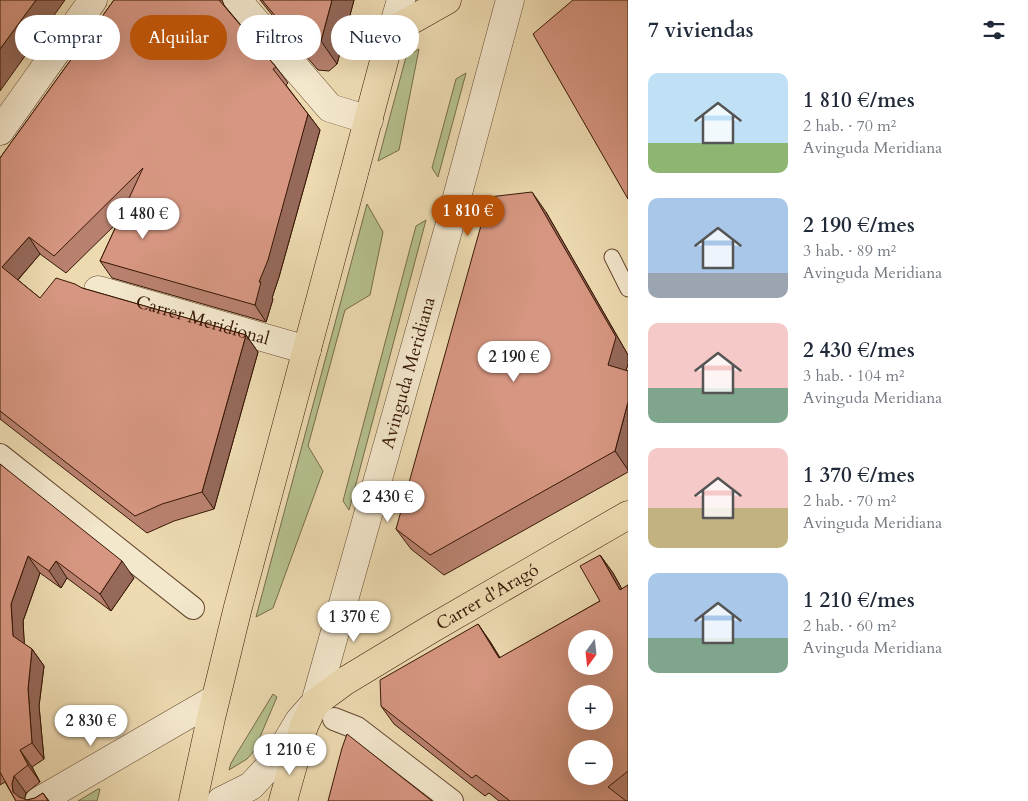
<!DOCTYPE html>
<html lang="es">
<head>
<meta charset="utf-8">
<style>
  :root { --surface:#fff; --page:#f6f6f7; --text:#1f2937; --muted:#747a83; --accent:#b45309 }
  body { margin:0; font-family:Cardo,serif; background:var(--page); color:var(--text); height:100vh; display:flex; flex-direction:column; font-size:19px; white-space:nowrap }
  * { box-sizing:border-box; margin:0 }
  p { font-size:16px; color:var(--muted) }
  .icon { flex:none; width:28px; height:28px; fill:none; stroke:currentColor; stroke-width:2; stroke-linecap:round; stroke-linejoin:round }
  .map { position:relative; flex:1; overflow:hidden }
  .details { display:flex; flex-direction:column; background:var(--surface); width:400px }
  .details>* { flex:none }
  .top-card { position:absolute; left:15px; top:15px; width:475px; height:45px; display:flex; gap:10px }
  .needle { width:32px; rotate:195deg }
  .fabs { position:absolute; left:568px; top:630px; display:grid; gap:10px }
  .fabs a { display:grid; place-items:center; width:45px; height:45px; border-radius:50%; background:var(--surface); box-shadow:0 5px 20px #0002; font-size:25px }
  .price { position:absolute; translate:-50% -42px; padding:0 11px; border-radius:18px; background:#fff; color:#222; font-size:16px; line-height:32px; filter:drop-shadow(0 1px 2px #0008) }
  .price::after { content:''; position:absolute; left:50%; top:30px; width:15px; height:11px; margin-left:-8px; background:inherit; clip-path:polygon(0 0,100% 0,50% 100%) }
  .price.active { background:var(--accent); color:#fff }
  ul { padding:0; list-style:none }
  li { display:flex; align-items:center; gap:15px; height:125px; padding:0 20px }
  li span { display:grid; place-items:center; flex:none; width:140px; height:100px; border-radius:10px; color:#555 }
  li>.icon { margin-inline-start:auto }
  span .icon { width:60px; height:60px; fill:#fffc; stroke-width:1 }
  li b { font-size:21px }
  h2 { display:flex; justify-content:space-between; align-items:center; height:60px; padding:0 20px; font-size:21px }
  .chip { padding:0 18px; border-radius:22px; background:var(--surface); box-shadow:0 5px 20px #0002; font-size:18px; line-height:45px }
  .chip.active { background:var(--accent); color:#fff }
  main { display:flex; flex:1; min-height:0 }
  .map>svg:first-child { display:block }
</style>
</head>
<body>
<main>
<div class="map">
<svg width="628" height="801" viewBox="0 0 628 801">
  <rect width="100%" height="100%" fill="#eddab1"/>
  <filter id="stains"><feTurbulence type="fractalNoise" baseFrequency=".004" numOctaves="4"/><feColorMatrix values="0 0 0 0 .2 0 0 0 0 .09 0 0 0 0 .02 0 0 0 .5 -.17"/></filter>
  <radialGradient id="worn" r=".72"><stop offset=".6" stop-color="#630" stop-opacity="0"/><stop offset="1" stop-color="#630" stop-opacity=".3"/></radialGradient>
  <path fill="#b5c08d" stroke="#766c49" d="M419,49L399,150L378,161L406,57Z
    M466,73L438,177L432,168L456,79Z
    M367,204L383,232L370,295L345,310L308,446L323,471L273,608L256,617Z
    M426,220L349,510L343,501L416,226Z
    M273,694L277,697L254,751L247,759L229,770L231,763Z
    M98,789H100L97,801H78Z"/>
  <g fill="none" stroke-linecap="round" stroke-linejoin="round">
    <g stroke="#654830" stroke-width="17">
      <path id="service" d="M612,257L628,289"/>
    </g>
    <g stroke="#654830" stroke-width="24">
      <path id="pedestrian" d="M0,455L193,608
        M334,719L357,728L452,801"/>
    </g>
    <g stroke="#654830" stroke-width="29">
      <g id="minor">
        <path d="M237,0L330,108L369,120"/>
        <path d="M0,131L93,0"/>
        <path id="s1" d="M98,290L307,350"/>
      </g>
    </g>
    <g stroke="#654830" stroke-width="29">
      <g id="tertiary">
        <path d="M392,31L401,0"/>
        <path d="M39,801L215,699"/>
        <path id="s2" d="M221,801L251,786L277,758L299,721L315,703L449,227L510,0"/>
      </g>
    </g>
    <g stroke="#381805" stroke-width="29">
      <g id="primary">
        <path d="M193,801L211,718L238,607L392,31L447,0"/>
        <path id="s3" d="M283,801L304,726L315,703L345,681L431,629L628,515"/>
      </g>
    </g>
    <use href="#service" stroke="#f3e7cc" stroke-width="15"/>
    <use href="#pedestrian" stroke="#f3e7cc" stroke-width="22"/>
    <use href="#minor" stroke="#f3e7cc" stroke-width="28"/>
    <use href="#tertiary" stroke="#f3e7cc" stroke-width="28"/>
    <use href="#primary" stroke="#eddab1" stroke-width="28"/>
  </g>
  <path fill="#b8816f" stroke="#381805" d="M114,0H222L224,5L276,67L288,83L286,85L308,114L320,130L279,277L272,298L273,299L266,322L112,278L100,261L118,222L66,273L40,254L18,280L40,298L82,288L246,335L258,352L214,509L174,521L147,533L0,419V158Z
    M260,0H354L337,64L329,71L318,70L288,35Z
    M546,212L628,355V364L626,370L628,371V472L444,575L411,549L396,529Z
    M0,464L134,578L111,611L67,578L61,588L40,573L23,621L24,644L32,649L44,666L39,706L44,759L32,767L40,782L26,793L24,799L27,800L35,798L43,793L49,801H16L5,782L0,785Z
    M600,555L613,573L622,589L628,585V800L627,801H499L489,793L485,796L394,724L381,706L478,624L491,643L500,658L600,601Z"/>
  <path fill="#96695a" stroke="#381805" d="M36,0H65L0,91V49Z
    M332,0H354L337,64L321,41Z
    M308,114L320,130L279,277L272,298L273,299L266,322L255,305L259,282Z
    M532,192L546,212L628,355V364L622,385L608,365Z
    M29,237L40,254L14,284L2,267Z
    M246,335L258,352L214,509L202,492Z
    M628,402V470L615,451Z
    M600,555L613,573L628,600L620,590Z
    M28,556L40,573L23,621L25,653L13,636L11,604Z
    M56,561L67,578L61,588L49,571Z
    M122,561L134,578L111,611L100,594Z
    M478,624L491,643L512,677L499,658Z
    M32,649L44,666L39,706L44,759L32,743L28,689Z
    M20,750L32,767L40,782L28,765Z
    M14,776L26,793L24,801H20L13,792L12,784Z"/>
  <path fill="#d69681" stroke="#381805" fill-rule="evenodd" d="M0,0H36L0,49Z
    M114,0H219L276,67L273,69L308,114L268,260L259,282H261L255,305L100,261L143,168L54,256L29,237L2,267L40,298L56,278L75,284L82,288L246,335L202,492L162,504L135,516L0,411V158Z
    M262,0H332L321,41L314,49L302,48Z
    M573,0H628V199L533,34Z
    M532,192L616,337L608,365L628,371V402L615,451L430,555L396,529L489,197Z
    M0,464L122,561L100,594L56,561L49,571L28,556L11,604L13,636L32,649L28,689L32,743L20,750L28,765L14,776L12,784L13,792L19,797L27,800L35,798L43,793L48,801H16L0,772Z
    M600,555L620,590L628,585V771L608,787L626,801H510L476,775L472,778L381,706L380,680L478,624L499,658L600,601L580,566ZM576,639H604V666H576ZM576,694H604V721H576ZM576,749H604V776H576Z
    M347,734L432,801H328L342,748Z"/>
  <g text-anchor="middle" dominant-baseline="central" stroke-width="4.5" stroke-linejoin="round" paint-order="stroke">
    <g font-size="18" fill="#381805" stroke="#f3e7cc">
      <text stroke="none"><textPath href="#s1" startOffset="109">Carrer Meridional</textPath></text>
      <text stroke="none"><textPath href="#s2" startOffset="482">Avinguda Meridiana</textPath></text>
      <text stroke="none"><textPath href="#s3" startOffset="306">Carrer d'Aragó</textPath></text>
    </g>
  </g>
  <rect width="100%" height="100%" filter="url(#stains)"/>
  <rect width="100%" height="100%" fill="url(#worn)"/>
</svg>
<div class="fabs">
<a><svg class="needle" viewBox="-14 -14 28 28"><path d="M0-13l5 13h-10z" fill="#e53935"/><path d="M0 13l5-13h-10z" fill="#747a83"/></svg></a>
<a>+</a>
<a>−</a>
</div>
<b class="price active" style="left:468px;top:237px">1 810 €</b>
<b class="price" style="left:143px;top:240px">1 480 €</b>
<b class="price" style="left:514px;top:383px">2 190 €</b>
<b class="price" style="left:388px;top:523px">2 430 €</b>
<b class="price" style="left:354px;top:643px">1 370 €</b>
<b class="price" style="left:91px;top:747px">2 830 €</b>
<b class="price" style="left:290px;top:776px">1 210 €</b>
<div class="top-card">
<a class="chip">Comprar</a>
<a class="chip active">Alquilar</a>
<a class="chip">Filtros</a>
<a class="chip">Nuevo</a>
</div>
</div>
<section class="details">
<h2>7 viviendas<svg class="icon" aria-label="filters" viewBox="0 0 24 24"><path d="M4 7h16M4 17h16"/><circle cx="9" cy="7" r="2"/><circle cx="15" cy="17" r="2"/></svg></h2>
<ul>
<li><span style="background:linear-gradient(#bfe0f5 70%,#8fb573 0)"><svg class="icon" aria-label="home" viewBox="0 0 24 24"><path d="M3 11l9-7 9 7M6 9v11h12V9"/></svg></span><div><b>1 810 €/mes</b><p>2 hab. · 70 m²</p><p>Avinguda Meridiana</p></div></li>
<li><span style="background:linear-gradient(#a9c7e8 75%,#9aa5b1 0)"><svg class="icon" aria-label="home" viewBox="0 0 24 24"><path d="M3 11l9-7 9 7M6 9v11h12V9"/></svg></span><div><b>2 190 €/mes</b><p>3 hab. · 89 m²</p><p>Avinguda Meridiana</p></div></li>
<li><span style="background:linear-gradient(#f6c9c9 65%,#7fa58c 0)"><svg class="icon" aria-label="home" viewBox="0 0 24 24"><path d="M3 11l9-7 9 7M6 9v11h12V9"/></svg></span><div><b>2 430 €/mes</b><p>3 hab. · 104 m²</p><p>Avinguda Meridiana</p></div></li>
<li><span style="background:linear-gradient(#f6c9c9 60%,#c2b280 0)"><svg class="icon" aria-label="home" viewBox="0 0 24 24"><path d="M3 11l9-7 9 7M6 9v11h12V9"/></svg></span><div><b>1 370 €/mes</b><p>2 hab. · 70 m²</p><p>Avinguda Meridiana</p></div></li>
<li><span style="background:linear-gradient(#a9c7e8 65%,#7fa58c 0)"><svg class="icon" aria-label="home" viewBox="0 0 24 24"><path d="M3 11l9-7 9 7M6 9v11h12V9"/></svg></span><div><b>1 210 €/mes</b><p>2 hab. · 60 m²</p><p>Avinguda Meridiana</p></div></li>
</ul>
</section>
</main>
</body>
</html>
